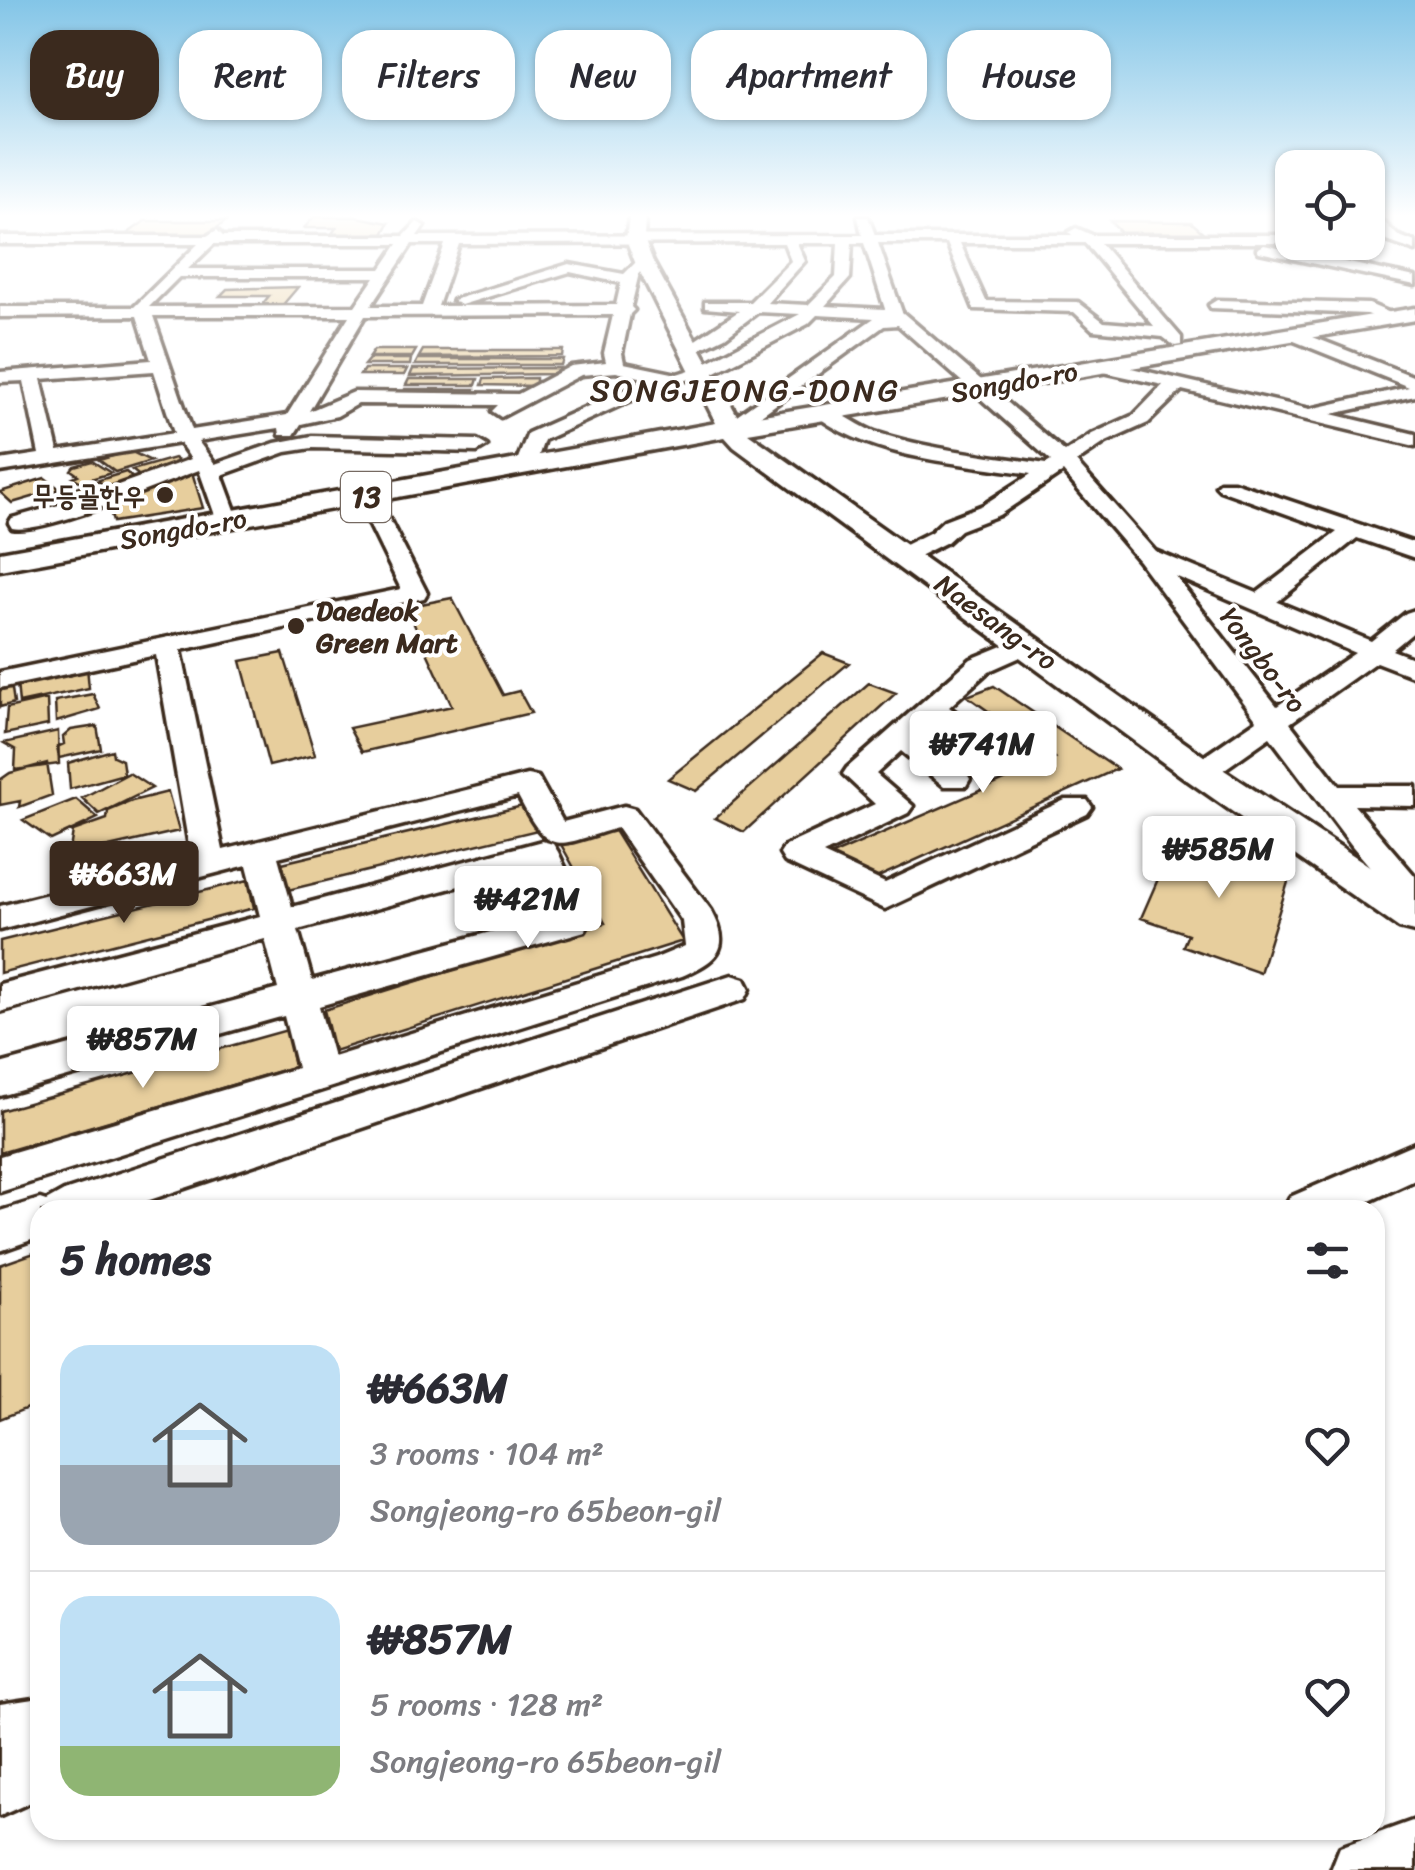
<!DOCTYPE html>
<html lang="en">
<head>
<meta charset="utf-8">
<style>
  :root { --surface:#fff; --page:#f7f7f7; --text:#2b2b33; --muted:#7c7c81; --line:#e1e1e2; --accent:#3b2a1e }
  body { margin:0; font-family:Sriracha,"Poor Story",sans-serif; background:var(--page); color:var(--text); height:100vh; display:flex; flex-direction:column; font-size:38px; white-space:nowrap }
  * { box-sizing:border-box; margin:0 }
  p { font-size:32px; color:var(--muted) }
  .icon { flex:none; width:55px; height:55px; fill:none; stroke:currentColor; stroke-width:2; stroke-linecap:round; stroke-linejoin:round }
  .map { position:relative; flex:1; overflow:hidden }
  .side { position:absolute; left:30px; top:1200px; width:1355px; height:640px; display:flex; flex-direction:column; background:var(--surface); border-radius:30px; box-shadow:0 2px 8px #0004 }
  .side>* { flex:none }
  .top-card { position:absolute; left:30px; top:30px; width:1355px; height:90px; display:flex; gap:20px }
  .controls { position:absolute; left:1275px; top:150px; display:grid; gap:20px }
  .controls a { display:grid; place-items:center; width:110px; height:110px; border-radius:20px; background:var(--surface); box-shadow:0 2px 8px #0004; font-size:50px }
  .price { position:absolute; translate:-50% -85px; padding:0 22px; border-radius:10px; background:#fff; color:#222; font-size:32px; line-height:65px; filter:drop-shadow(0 2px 5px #0008) }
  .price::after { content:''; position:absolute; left:50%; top:60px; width:30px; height:22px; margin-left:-15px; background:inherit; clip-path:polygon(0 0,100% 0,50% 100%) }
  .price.selected { background:var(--accent); color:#fff }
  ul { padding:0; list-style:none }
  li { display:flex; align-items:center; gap:30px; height:250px; padding:0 30px }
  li+li { border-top:2px solid var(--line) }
  li span { display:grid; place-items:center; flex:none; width:280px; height:200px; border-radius:30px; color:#555 }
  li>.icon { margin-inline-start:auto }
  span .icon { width:120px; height:120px; fill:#fffc; stroke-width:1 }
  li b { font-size:42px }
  h2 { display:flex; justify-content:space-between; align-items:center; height:120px; padding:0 30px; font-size:42px }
  .pill { padding:0 35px; border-radius:30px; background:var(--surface); box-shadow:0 2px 8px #0004; font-size:35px; line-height:90px }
  .pill.selected { background:var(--accent); color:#fff }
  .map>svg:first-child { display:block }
</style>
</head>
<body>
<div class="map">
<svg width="1415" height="1870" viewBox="0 0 1415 1870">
  <rect width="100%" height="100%" fill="#fff"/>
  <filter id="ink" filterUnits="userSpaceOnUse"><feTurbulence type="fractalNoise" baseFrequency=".01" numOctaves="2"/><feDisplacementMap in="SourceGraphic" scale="20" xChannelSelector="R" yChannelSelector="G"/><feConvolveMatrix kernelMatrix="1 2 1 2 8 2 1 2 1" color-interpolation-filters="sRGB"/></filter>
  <g filter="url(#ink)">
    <path fill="#e7ce9d" stroke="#3b2a1e" stroke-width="2.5" d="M314,217H357L389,223L381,238H329L336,228H304Z
      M145,221H226L206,237L120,239Z
      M1110,221L1191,222L1206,235H1123Z
      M298,287L280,308H259L269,296H220L227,289Z
      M374,350H416L412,357H369Z
      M423,350H563L562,356L419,357Z
      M369,359H411L410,365H364Z
      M418,359H563L561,365H415Z
      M560,368L558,374L410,376L413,369Z
      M364,369H407L404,375H360Z
      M536,378V386L482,385L484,379Z
      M409,379H478L476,385H406Z
      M405,389H475L473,396H401Z
      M130,451L151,461L115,472L99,460Z
      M174,458L184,465L142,478L132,470Z
      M92,461L111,473L81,482L73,477L78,475L71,470L74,466Z
      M191,469L203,508L113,522L108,503L130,498V492Z
      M126,472L137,482L115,488L96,481Z
      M45,478L60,489L12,503L0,492Z
      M87,483L109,490L71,504L57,494Z
      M452,598L503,695L519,691L531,713L362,752L349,728L452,706L406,607Z
      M283,653L315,755L269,766L241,661Z
      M823,653L849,663L696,791L668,779Z
      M87,667L89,688L19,703L17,683Z
      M11,682L14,703L0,707V685Z
      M869,683L896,693L744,832L715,818Z
      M994,686L1117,769L863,884L832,855L1055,758L967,696Z
      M93,694L100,709L56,722L55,701Z
      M47,699L48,725L5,734L7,708Z
      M97,726L101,749L59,758L57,747L64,744L63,737L71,730Z
      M58,731L59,764L15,770L16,750L4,743Z
      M112,750L113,756L122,760L124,774L70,789L68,763Z
      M47,763L52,795L19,807L20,801L0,805V780L10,773Z
      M129,773L152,788L99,814L82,798Z
      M168,792L179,831L69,856L73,831L107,819L108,811L132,801Z
      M76,799L98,818L51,840L23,820Z
      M531,804L542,829L288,890L282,863Z
      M610,824L683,941L334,1051L324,1010L605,923L559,841Z
      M1178,833L1292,869L1260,973L1183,946L1188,934L1141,918Z
      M248,880L254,908L0,973V941Z
      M287,1030L294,1067L0,1153V1111Z
      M40,1251V1403L0,1419V1265Z"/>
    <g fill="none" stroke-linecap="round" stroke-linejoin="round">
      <g stroke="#3b2a1e" stroke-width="7">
        <path id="minor" d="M858,217H868L875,235H1072L1069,232L1076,228L1092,235H1292V243H1100L1181,337V345L1175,346L1163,337L1093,330L1074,312L974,309L947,243H878L902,312L1065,452L1092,434L1134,415L1163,385L1099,371L1096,367L1105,362L1310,409L1409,387L1289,339V331L1295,330L1415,377V396L1332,414L1415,434V446L1182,390L1148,423L1106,442L1076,462L1155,551L1257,593L1337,532L1220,490L1216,486L1220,482H1234L1415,543V558L1357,538L1277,602L1371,641L1406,613L1415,610V631L1392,650L1415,659V677L1376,662L1290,723L1339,786H1415V806L1354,805L1415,876V909L1403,905L1353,847L1270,737L1212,778H1190L1186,772L1190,766L1257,720L1139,561L1063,472L999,515L960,530L947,542L911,560H895L891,555L895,550L931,532L944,520L983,505L1031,474C962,463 876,460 818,417V409C836,406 857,426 875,432C930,450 989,455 1046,464L1051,461L898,325L884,326L738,432H724V424L874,318L817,315L808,324L708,376L669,383L544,440L535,466L525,472L515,466L528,433L649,379L616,372L581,375L501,417L492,411L498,405L358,404L337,416L301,424L294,435H280L279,428L198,441L215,464L275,443L312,436L477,440L487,446L477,452L312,448L286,452L222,475L239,521L228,528L217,521L199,470C163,483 43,535 12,528L9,523L12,518L73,501L191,459L180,443L0,472V460L39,454L24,381L0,382V372L151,360L137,316L0,317V307H134L198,244H0V236H207L217,230L223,236H404L417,222L424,226L417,236L862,235ZM784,243L791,261L750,302H705V308L739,311L682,349L690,354L725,337L758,312L800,314L696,368L677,374L624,363L622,353L630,314L634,310L631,307L639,273L651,262L649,259H639L624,274L569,264L453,300L461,305L570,272L621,283L616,305L438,306L459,244ZM797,243H838L836,277L808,305L767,303L805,261ZM852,243H864L885,309L825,306L850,278ZM960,243H1085L1154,326L1104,322L1078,302L986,301ZM214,244H398L381,269H188ZM412,244H445L422,306H371ZM179,277H375L355,306L149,307ZM613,315L604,353L606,362L571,366L518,394L354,392L309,411L365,316ZM153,316H349L287,415L192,430ZM154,371L174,433L58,451L41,379ZM1175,576L1355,653L1277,706Z
          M1368,217H1379L1397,235L1415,242V251L1387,241Z
          M1264,245L1415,277V285L1259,252L1257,249Z
          M1217,300L1369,304L1402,318L1394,323L1367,314L1211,308L1209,305Z
          M367,491L378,497L427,593L424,598L181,650L223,850L527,775L538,777L563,822L624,806L635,809L711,910C734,950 715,961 682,976L0,1192V1156L297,1068L284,1016L0,1096V1064L278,989L265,939L0,1012V984L260,916L247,865L0,930V906L191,858L156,655L0,688V672L401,589L356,497ZM518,796C551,859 554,846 617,828L682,921L685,946L656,958L333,1057L319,1006L585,931L590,922L558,852L553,844L542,841L292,907L278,857ZM532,866L553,915L312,980L298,930Z
          M1027,636L1036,638L1040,644L1036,650L989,671L949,707L1015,755L1020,761L1015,767H995L933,722L918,735L966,772L970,779L966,786H944L901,751L876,774L913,806L908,813L823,854L885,883L1065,800H1087L1092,807L1087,814L885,909L785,862L780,854L785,846L875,804L843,774L847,768L971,659Z
          M732,975L745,979L750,989L745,999L120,1210H40V1237L0,1251V1211L40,1199L46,1201L64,1191Z
          M1415,1143V1180L1350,1210H1283L1290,1197Z
          M40,1698V1798L0,1816V1704Z
          M1415,1820V1870H1331L1340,1847Z"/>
      </g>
      <g stroke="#3b2a1e" stroke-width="7">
        <path id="major" d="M629,217H645L644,239L653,262L739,419L1415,308V320L748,433L1215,764L1415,896V932L1399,928L1187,780L734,447L725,437L0,570V552L716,423L635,262L626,239Z"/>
      </g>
      <use href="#minor" fill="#fff" fill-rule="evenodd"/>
      <use href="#major" fill="#fff" fill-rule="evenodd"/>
    </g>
  </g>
  <linearGradient id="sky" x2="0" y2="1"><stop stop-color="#83c5e7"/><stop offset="0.45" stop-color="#fff"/><stop offset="1" stop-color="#fff" stop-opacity="0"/></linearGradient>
  <rect width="1415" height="479" fill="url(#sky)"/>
  <g fill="#3b2a1e" stroke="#fff" stroke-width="4">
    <circle cx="165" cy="495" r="10"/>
    <circle cx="296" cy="626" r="10"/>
  </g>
  <g text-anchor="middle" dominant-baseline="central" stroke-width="8" stroke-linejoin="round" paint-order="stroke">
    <g font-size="28" fill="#3b2a1e" stroke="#fff">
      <text transform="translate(1014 382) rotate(-10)">Songdo-ro</text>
      <text transform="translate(183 529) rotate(-10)">Songdo-ro</text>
      <text transform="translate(996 622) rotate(36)">Naesang-ro</text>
      <text transform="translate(1263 660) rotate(53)">Yongbo-ro</text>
    </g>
    <g font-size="28" font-weight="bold" fill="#3b2a1e" stroke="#fff" text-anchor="end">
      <text x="145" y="495">무등골한우</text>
      <text x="316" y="610" text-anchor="start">Daedeok<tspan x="316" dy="32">Green Mart</tspan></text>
    </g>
    <rect fill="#fff" stroke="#766a62" stroke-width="2.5" x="341" y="472" width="50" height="50" rx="8"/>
    <g font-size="30" font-weight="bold" fill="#3b2a1e">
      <text x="366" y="497">13</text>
    </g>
    <g font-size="32" letter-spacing="2.5" fill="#3b2a1e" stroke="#fff">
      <text x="745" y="390">SONGJEONG-DONG</text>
    </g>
  </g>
</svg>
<div class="controls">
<a><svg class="icon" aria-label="locate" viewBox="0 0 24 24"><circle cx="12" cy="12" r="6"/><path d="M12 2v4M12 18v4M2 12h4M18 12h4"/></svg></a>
</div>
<b class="price" style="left:983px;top:796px">₩741M</b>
<b class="price" style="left:1219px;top:901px">₩585M</b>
<b class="price selected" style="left:124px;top:926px">₩663M</b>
<b class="price" style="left:528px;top:951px">₩421M</b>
<b class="price" style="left:143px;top:1091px">₩857M</b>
<div class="top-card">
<a class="pill selected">Buy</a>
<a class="pill">Rent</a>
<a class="pill">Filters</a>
<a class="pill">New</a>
<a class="pill">Apartment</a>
<a class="pill">House</a>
</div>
<section class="side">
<h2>5 homes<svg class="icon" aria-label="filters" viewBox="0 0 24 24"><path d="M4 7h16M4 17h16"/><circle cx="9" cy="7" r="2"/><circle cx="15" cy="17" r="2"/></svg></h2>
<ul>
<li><span style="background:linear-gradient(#bfe0f5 60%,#9aa5b1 0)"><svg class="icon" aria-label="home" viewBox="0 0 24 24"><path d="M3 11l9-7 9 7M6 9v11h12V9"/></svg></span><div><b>₩663M</b><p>3 rooms · 104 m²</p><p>Songjeong-ro 65beon-gil</p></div><svg class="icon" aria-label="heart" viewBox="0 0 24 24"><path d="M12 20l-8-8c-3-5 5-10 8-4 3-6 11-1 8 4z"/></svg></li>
<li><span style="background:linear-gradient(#bfe0f5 75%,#8fb573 0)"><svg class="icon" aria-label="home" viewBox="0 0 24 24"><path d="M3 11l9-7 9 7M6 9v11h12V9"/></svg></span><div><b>₩857M</b><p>5 rooms · 128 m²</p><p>Songjeong-ro 65beon-gil</p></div><svg class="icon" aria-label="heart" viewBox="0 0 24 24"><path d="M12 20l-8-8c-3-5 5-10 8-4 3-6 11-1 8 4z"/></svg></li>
</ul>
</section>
</div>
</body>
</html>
